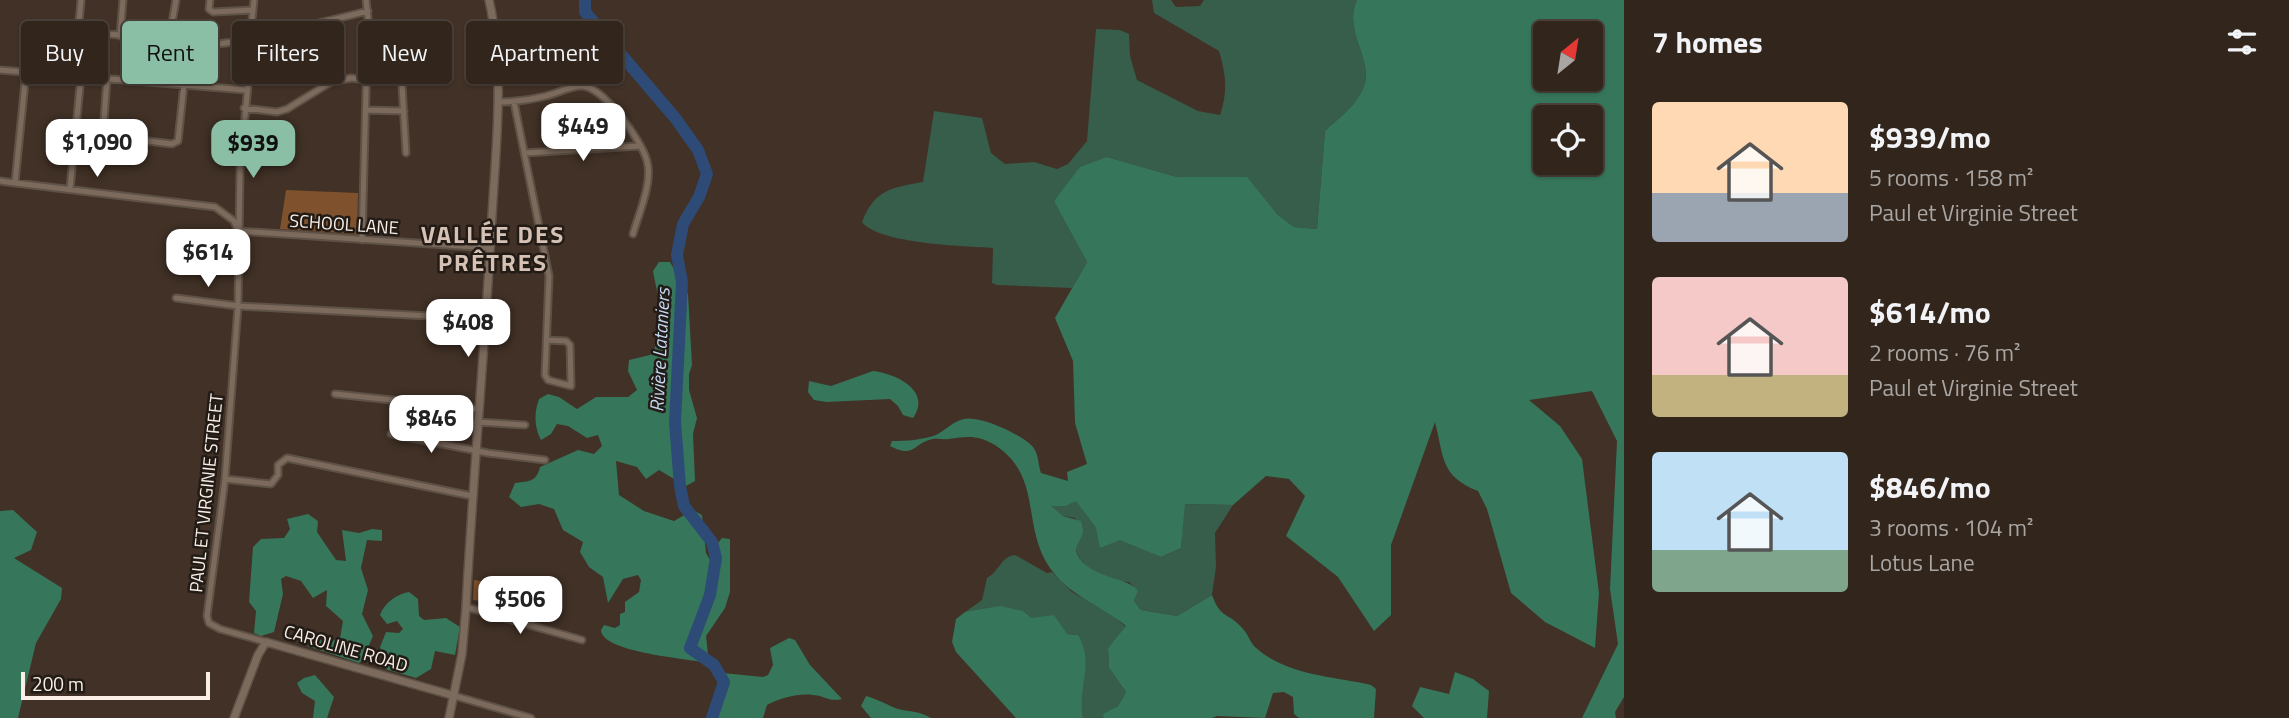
<!DOCTYPE html>
<html lang="en">
<head>
<meta charset="utf-8">
<style>
  :root { --surface:#31251c; --page:#392d25; --text:#f1f3f6; --muted:#a8a5a3; --line:#4c423b; --accent:#8abfa5 }
  body { margin:0; font-family:"Titillium Web",sans-serif; background:var(--page); color:var(--text); height:100vh; display:flex; flex-direction:column; font-size:26px; white-space:nowrap }
  * { box-sizing:border-box; margin:0 }
  p { font-size:23px; color:var(--muted) }
  .icon { flex:none; width:38px; height:38px; fill:none; stroke:currentColor; stroke-width:2; stroke-linecap:round; stroke-linejoin:round }
  .map { position:relative; flex:1; overflow:hidden }
  .panel { display:flex; flex-direction:column; background:var(--surface); width:665px }
  .panel>* { flex:none }
  .guide { position:absolute; left:21px; top:21px; width:665px; height:63px; display:flex; gap:14px }
  .needle { width:46px; rotate:30deg }
  .controls { position:absolute; left:1533px; top:21px; display:grid; gap:14px }
  .controls a { display:grid; place-items:center; width:70px; height:70px; border-radius:7px; background:var(--surface); box-shadow:0 2px 5px #0004,0 0 0 2px var(--line); font-size:35px }
  .scale { position:absolute; left:21px; bottom:18px; width:189px; box-sizing:border-box; padding-left:7px; border:4px solid #f9efe7; border-top:0; font-size:19px; line-height:24px; white-space:nowrap; color:#f9efe7; -webkit-text-stroke:5px #221b16; paint-order:stroke }
  .price { position:absolute; translate:-50% -60px; padding:0 16px; border-radius:14px; background:#fff; color:#222; font-size:23px; line-height:46px; filter:drop-shadow(0 2px 4px #0008) }
  .price::after { content:''; position:absolute; left:50%; top:42px; width:21px; height:16px; margin-left:-10px; background:inherit; clip-path:polygon(0 0,100% 0,50% 100%) }
  .price.selected { background:var(--accent); color:#111 }
  ul { padding:0; list-style:none }
  li { display:flex; align-items:center; gap:21px; height:175px; padding:0 28px }
  li span { display:grid; place-items:center; flex:none; width:196px; height:140px; border-radius:7px; color:#555 }
  li>.icon { margin-inline-start:auto }
  span .icon { width:84px; height:84px; fill:#fffc; stroke-width:1 }
  li b { font-size:30px }
  h2 { display:flex; justify-content:space-between; align-items:center; height:84px; padding:0 28px; font-size:30px }
  .tag { padding:0 24px; border-radius:7px; background:var(--surface); box-shadow:0 2px 5px #0004,0 0 0 2px var(--line); font-size:24px; line-height:63px }
  .tag.selected { background:var(--accent); color:#111 }
  main { display:flex; flex:1; min-height:0 }
  .map>svg:first-child { display:block }
</style>
</head>
<body>
<main>
<div class="map">
<svg width="1624" height="718" viewBox="0 0 1624 718">
  <rect width="100%" height="100%" fill="#413126"/>
  <path fill="#375d4b" d="M1152,0H1171L1176,7L1200,6L1204,0H1357C1341,34 1380,64 1360,96C1352,109 1336,120 1325,131L1317,229L1294,227L1277,214L1246,177H1177L1107,157L1054,200L1087,262L1072,288L997,285L992,283L993,248C964,246 879,244 862,222C875,189 891,188 923,182L934,111L982,118L991,153L1005,164L1034,162L1057,169L1068,164L1087,141L1096,29L1120,30L1129,34L1130,56L1137,80L1198,111L1220,115C1228,91 1226,75 1219,51L1154,13Z
    M1076,500L1096,528L1161,557L1181,548L1184,504L1233,505L1215,533L1216,567L1212,595L1177,616L1141,610L1134,601L1138,591L1129,582C1112,582 1084,571 1077,553C1075,547 1080,538 1083,532L1075,518L1063,516L1049,506H1066Z
    M1015,555L1047,573L1052,572L1072,592L1112,615L1126,627L1108,648L1109,668L1126,692L1118,706L1104,714V718H1083L1080,701L1085,669L1078,635L1067,634L1058,625L1032,618L1023,611L965,612L982,600L987,578C1000,571 1000,557 1015,555Z"/>
  <path fill="#36765a" fill-rule="evenodd" d="M1357,0H1624V697L1615,712L1616,718H1582L1618,644L1610,589L1617,441L1592,391L1529,400L1560,426L1582,459L1599,593L1595,648L1545,622L1511,593L1487,509L1478,491C1440,476 1444,457 1435,422L1391,545V615L1374,631L1338,577L1286,536L1305,496L1289,479L1266,476L1233,505L1185,504L1181,548L1161,557L1120,540L1100,548L1096,528L1076,501L1066,506H1051L1063,516L1081,521C1082,525 1083,529 1083,532C1082,539 1074,546 1077,554C1089,579 1130,577 1138,591L1134,601L1141,610L1177,616L1212,595C1221,620 1229,612 1243,629C1248,634 1250,642 1255,647C1287,676 1332,676 1371,685L1376,689L1374,718H1299L1294,714L1293,697L1284,692L1273,693L1265,718L1217,716L1212,718H1104L1103,714L1118,706L1126,692L1109,668L1108,648L1126,626C1102,606 1072,597 1053,572C1019,528 1045,478 995,445C978,435 968,436 949,439C944,440 938,438 933,439C913,443 915,459 890,446L892,441C906,441 922,440 936,435C946,430 952,422 964,419C980,415 1023,435 1033,447C1039,455 1038,464 1041,473L1068,481L1067,472L1087,464L1075,423L1073,361L1055,318L1087,262L1054,201L1080,167L1107,157L1177,177H1247L1277,214L1294,227L1317,229L1325,131C1336,120 1352,109 1360,95C1380,64 1341,34 1357,0ZM1545,33H1591V79H1545ZM1545,117H1591V163H1545Z
    M659,262H670L688,294L692,365L689,374V390L697,418L693,434L695,481L686,486L659,470L646,479L637,467L616,461L619,495L644,511L674,521L693,510L702,515L706,553L716,570L717,544L722,538L730,539V592L725,608L706,636L708,654L702,662C682,658 602,652 601,630L604,625L615,628L620,625V614L625,612V602L639,592L641,580L638,575L623,579L608,603L603,577L589,567L580,552L583,542L563,530L554,509L539,504L521,507L509,497L515,483C530,481 536,482 540,467L578,450L594,454L602,446L598,435L587,438L568,426L557,424L551,434L541,440C534,427 534,413 539,399L548,394L559,397L577,409L596,397H628L637,390L628,371L629,360L650,355C670,330 658,300 653,271Z
    M873,371C897,374 932,391 913,418L903,415L898,406L890,399L826,402L814,400L808,392L809,381L831,386Z
    M13,510L37,532L31,550L14,558L62,588L61,599L36,643L18,718H0V511Z
    M308,514L318,521L317,532L336,560L346,561L342,530L359,533L372,529L382,530V541L367,540L361,568L368,590L362,614L373,636L367,650L368,656L359,663L307,646L315,640L332,641L340,638L343,621L326,606L327,590L313,598L301,581L286,576L281,579L283,594L274,632L261,636L254,633L256,611L249,602L253,547L261,539L284,538L290,529L287,519Z
    M409,592L418,599L419,616L424,620L446,618L460,627L455,655L435,651L431,669L416,678L385,669L380,647L386,632L399,633L403,629L397,621L387,624L380,615C384,603 397,594 409,592Z
    M1000,606L1023,611L1032,618L1054,615L1067,634L1078,635C1095,663 1077,687 1083,718H1016L956,652L952,642L956,619L965,612Z
    M789,638L795,640L810,665L842,699C827,702 827,696 813,695C799,693 780,698 767,705L763,718H713C721,703 728,691 723,673L763,677L768,675L773,665L770,648Z
    M1455,672L1473,679L1489,691L1487,718H1424L1412,706L1420,687L1449,694Z
    M315,675L334,697L327,718H313L315,701L302,693L297,683L304,678Z
    M866,696C878,699 889,706 898,709C911,712 919,711 931,718H871L861,706Z"/>
  <g fill="none" stroke-linecap="round" stroke-linejoin="round">
    <path stroke="#2d4b76" stroke-width="12" d="M585,0V12L676,119L698,150L707,174L699,197L683,224L677,255L682,282L675,422L680,486L684,506L712,542L716,558L710,595L690,648L714,665L724,682L712,718"/>
  </g>
  <path fill="#7f512c" d="M286,190L358,193L357,234L280,229Z
    M474,580L500,584L497,603L473,600Z"/>
  <g fill="none" stroke-linecap="round" stroke-linejoin="round">
    <g stroke="#5e5146" stroke-width="9">
      <path id="street" d="M210,0L209,9L213,12L253,10
        M30,29L165,38L170,34L176,0
        M290,30L368,11
        M78,34L81,0
        M120,36L123,0
        M201,46L250,40L254,0
        M0,70L246,90
        M26,72L15,183L215,207L234,221L238,231L490,248
        M96,77L100,35
        M107,78L104,120L109,125L131,128
        M402,85L406,153
        M498,102C515,102 530,100 546,96C558,93 570,86 582,86C603,86 642,141 647,161C653,182 639,213 633,234
        M514,102L549,276L545,375L548,380L571,386L570,345L566,341L547,340
        M244,108L277,112L287,109L331,82L351,78L366,80
        M366,110L404,111
        M140,140L172,144L178,141L184,84
        M525,153L639,146
        M0,181L15,183
        M70,189L81,76
        M362,240L368,18L366,0
        M176,298L238,306L240,170L251,53
        M335,394L478,409
        M477,422L525,425
        M391,434L488,453L545,460
        M225,479L271,484L278,475V465L287,458L472,496
        M466,607L582,640
        M266,642L220,629L209,623L207,616L225,479L238,306L486,319
        M455,696L531,718"/>
    </g>
    <g stroke="#5e5146" stroke-width="10">
      <path id="secondary" d="M234,718L258,655L266,642L455,696
        M449,718L462,654L466,607C473,477 485,347 492,216C496,145 505,70 489,0"/>
    </g>
    <use href="#street" stroke="#7c6a5d" stroke-width="5"/>
    <use href="#secondary" stroke="#7c6a5d" stroke-width="7"/>
  </g>
  <g text-anchor="middle" dominant-baseline="central" stroke-width="5" stroke-linejoin="round" paint-order="stroke">
    <g font-size="18" fill="#f9efe7" stroke="#221b16">
      <text transform="translate(344 224) rotate(4)">SCHOOL LANE</text>
      <text transform="translate(206 493) rotate(-84)">PAUL ET VIRGINIE STREET</text>
      <text transform="translate(346 648) rotate(16)">CAROLINE ROAD</text>
    </g>
    <g font-size="19" font-style="italic" fill="#c6daf6" stroke="#221b16">
      <text transform="translate(659 350) rotate(-87)">Rivière Lataniers</text>
    </g>
    <g font-size="24" font-weight="bold" letter-spacing="2" fill="#d6c2b4" stroke="#221b16">
      <text x="493" y="234">VALLÉE DES<tspan x="493" dy="28">PRÊTRES</tspan></text>
    </g>
  </g>
</svg>
<div class="controls">
<a><svg class="needle" viewBox="-14 -14 28 28"><path d="M0-13l5 13h-10z" fill="#e53935"/><path d="M0 13l5-13h-10z" fill="#a8a5a3"/></svg></a>
<a><svg class="icon" aria-label="locate" viewBox="0 0 24 24"><circle cx="12" cy="12" r="6"/><path d="M12 2v4M12 18v4M2 12h4M18 12h4"/></svg></a>
</div>
<div class="scale">200 m</div>
<b class="price" style="left:583px;top:163px">$449</b>
<b class="price" style="left:97px;top:179px">$1,090</b>
<b class="price selected" style="left:253px;top:180px">$939</b>
<b class="price" style="left:208px;top:289px">$614</b>
<b class="price" style="left:468px;top:359px">$408</b>
<b class="price" style="left:431px;top:455px">$846</b>
<b class="price" style="left:520px;top:636px">$506</b>
<div class="guide">
<a class="tag">Buy</a>
<a class="tag selected">Rent</a>
<a class="tag">Filters</a>
<a class="tag">New</a>
<a class="tag">Apartment</a>
</div>
</div>
<section class="panel">
<h2>7 homes<svg class="icon" aria-label="filters" viewBox="0 0 24 24"><path d="M4 7h16M4 17h16"/><circle cx="9" cy="7" r="2"/><circle cx="15" cy="17" r="2"/></svg></h2>
<ul>
<li><span style="background:linear-gradient(#ffd9b3 65%,#9aa5b1 0)"><svg class="icon" aria-label="home" viewBox="0 0 24 24"><path d="M3 11l9-7 9 7M6 9v11h12V9"/></svg></span><div><b>$939/mo</b><p>5 rooms · 158 m²</p><p>Paul et Virginie Street</p></div></li>
<li><span style="background:linear-gradient(#f6c9c9 70%,#c2b280 0)"><svg class="icon" aria-label="home" viewBox="0 0 24 24"><path d="M3 11l9-7 9 7M6 9v11h12V9"/></svg></span><div><b>$614/mo</b><p>2 rooms · 76 m²</p><p>Paul et Virginie Street</p></div></li>
<li><span style="background:linear-gradient(#bfe0f5 70%,#7fa58c 0)"><svg class="icon" aria-label="home" viewBox="0 0 24 24"><path d="M3 11l9-7 9 7M6 9v11h12V9"/></svg></span><div><b>$846/mo</b><p>3 rooms · 104 m²</p><p>Lotus Lane</p></div></li>
</ul>
</section>
</main>
</body>
</html>
